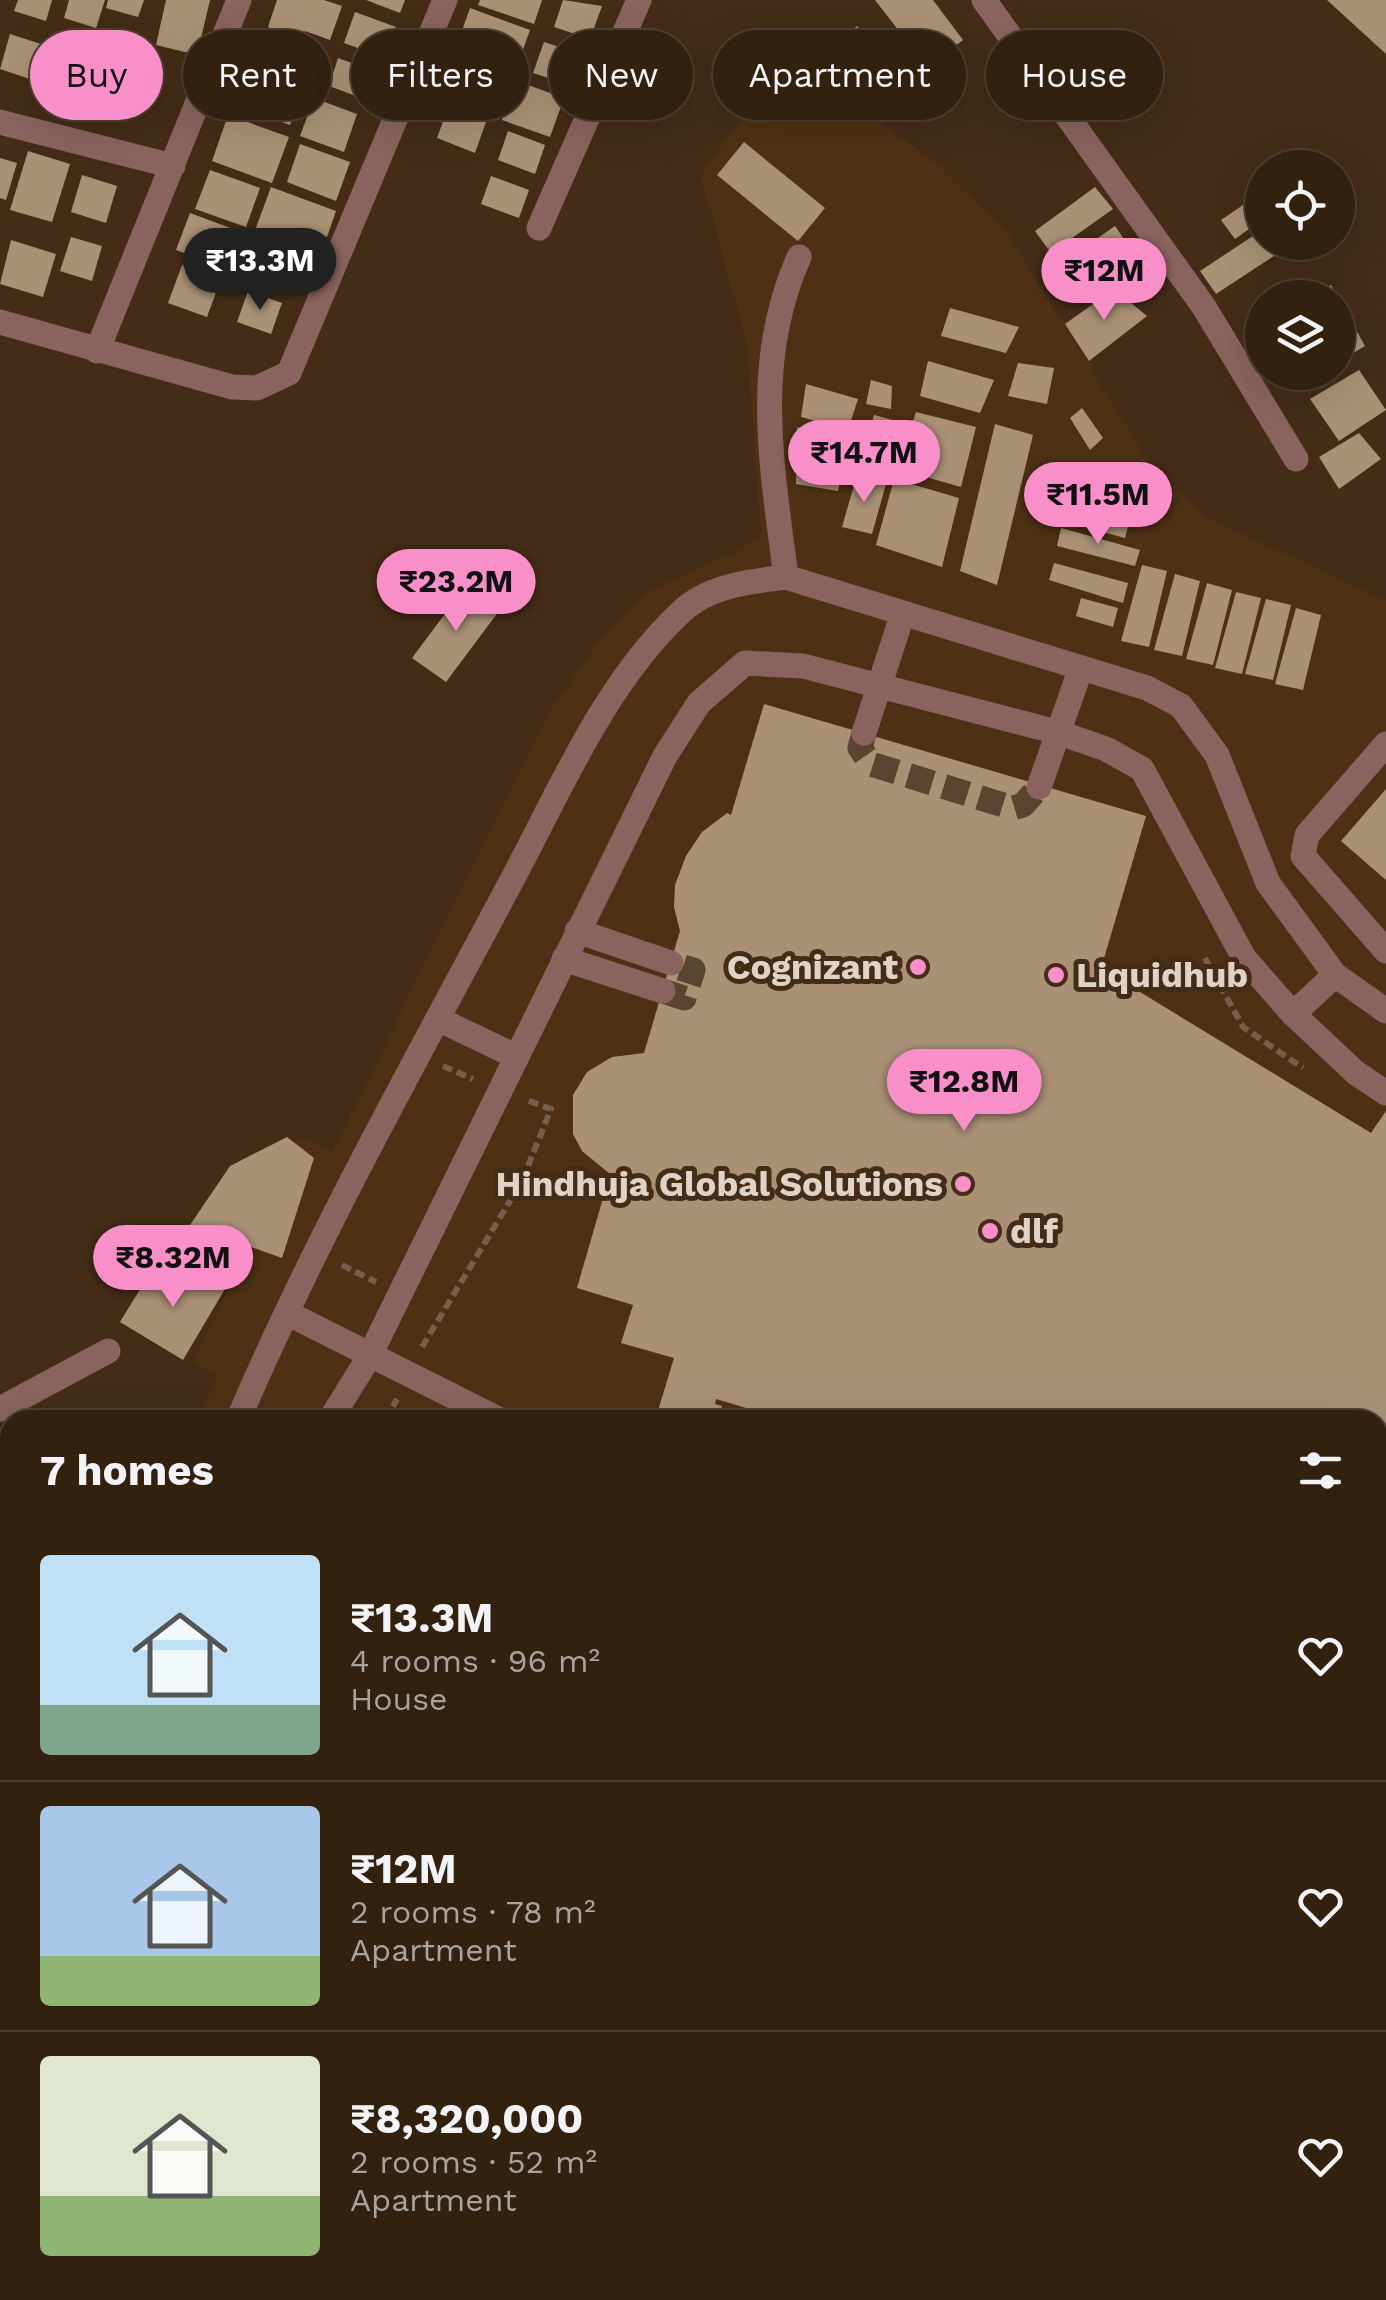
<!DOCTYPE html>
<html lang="en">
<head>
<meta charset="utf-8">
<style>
  :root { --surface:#332110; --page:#3e2e1e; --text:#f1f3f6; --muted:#a9a39f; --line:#4e3e30; --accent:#f98fc9 }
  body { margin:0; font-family:"Work Sans",sans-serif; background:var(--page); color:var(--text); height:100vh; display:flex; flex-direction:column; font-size:38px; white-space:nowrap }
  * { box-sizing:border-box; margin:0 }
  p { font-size:32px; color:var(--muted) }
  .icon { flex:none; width:55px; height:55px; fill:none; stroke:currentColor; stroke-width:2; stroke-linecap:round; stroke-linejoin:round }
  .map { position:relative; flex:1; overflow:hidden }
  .side { position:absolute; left:0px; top:1410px; width:1388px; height:890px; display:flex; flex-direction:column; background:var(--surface); border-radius:30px 30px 0 0; box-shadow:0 10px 40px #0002,0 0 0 2px var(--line) }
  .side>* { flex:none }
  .guide { position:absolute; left:30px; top:30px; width:1328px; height:90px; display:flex; gap:20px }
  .buttons { position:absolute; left:1245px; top:150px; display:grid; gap:20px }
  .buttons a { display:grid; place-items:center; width:110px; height:110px; border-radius:50%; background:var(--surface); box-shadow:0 10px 40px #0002,0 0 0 2px var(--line); font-size:50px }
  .price { position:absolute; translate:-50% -85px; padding:0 22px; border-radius:35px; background:var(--accent); color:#111; font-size:32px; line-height:65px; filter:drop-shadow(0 2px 5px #0008) }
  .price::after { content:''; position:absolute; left:50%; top:60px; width:30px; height:22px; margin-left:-15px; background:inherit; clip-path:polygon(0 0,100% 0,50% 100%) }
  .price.current { background:#222; color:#fff }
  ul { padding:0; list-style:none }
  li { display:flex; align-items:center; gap:30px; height:250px; padding:0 40px }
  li+li { border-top:2px solid var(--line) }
  li span { display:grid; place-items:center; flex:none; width:280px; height:200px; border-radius:10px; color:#555 }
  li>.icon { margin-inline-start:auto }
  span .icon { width:120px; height:120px; fill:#fffc; stroke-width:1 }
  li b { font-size:42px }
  h2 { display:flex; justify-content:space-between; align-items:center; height:120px; padding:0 40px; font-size:42px }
  .pill { padding:0 35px; border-radius:45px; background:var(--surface); box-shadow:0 10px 40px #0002,0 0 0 2px var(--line); font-size:35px; line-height:90px }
  .pill.current { background:var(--accent); color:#111 }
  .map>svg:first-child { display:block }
</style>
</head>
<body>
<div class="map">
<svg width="1386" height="2300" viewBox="0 0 1386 2300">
  <rect width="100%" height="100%" fill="#442c16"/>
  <path fill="#4e3115" d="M787,56L929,157L1008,234L1152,468L1207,517L1386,601V2017L1378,2014V1420H197L218,1375L194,1362L298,1136L332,1152L548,714L600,640L647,592L740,550L761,533L747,344L701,175Z"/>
  <path fill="#3b410a" d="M304,2290H627L621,2300H301Z"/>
  <path fill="#aa9176" d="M18,0H52L46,21L14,11Z
    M69,0H105L96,28L64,18Z
    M108,0H144L138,17L106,8Z
    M166,0H210L197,55L156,45Z
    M277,0H324L342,6L330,40L305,31L302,40L268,27Z
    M366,0H405L400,13Z
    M480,0H542L534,24L478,5Z
    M563,0L602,6L590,39L554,27Z
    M875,0H933L963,40L927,67Z
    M1327,0H1386V54Z
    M470,8L530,30L515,72L455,50Z
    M355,12L396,27L385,58L344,43Z
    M857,26L907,86L874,113L842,82L839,85L817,59Z
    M10,34L44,45L33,80L0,69Z
    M285,39L320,51L310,78L276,66Z
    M544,42L581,54L570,85L533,73Z
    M61,44L93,54L83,86L51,76Z
    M109,57L141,68L130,103L98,94Z
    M338,58L374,71L364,99L329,86Z
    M470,62L507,75L496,107L459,94Z
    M266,81L302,94L290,125L255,112Z
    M517,81L564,98L550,137L502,120Z
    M314,98L357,114L344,152L300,136Z
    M448,108L486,122L475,153L437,138Z
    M228,115L289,137L272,183L212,161Z
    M508,131L545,145L535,174L498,160Z
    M744,142L825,208L798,241L717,175Z
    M300,144L350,162L336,201L287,182Z
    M28,151L70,164L52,222L10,210Z
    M0,158L17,163L6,200L0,198Z
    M210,170L260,188L246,227L195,209Z
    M82,175L117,186L106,223L71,212Z
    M491,176L529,190L519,218L481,204Z
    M271,187L336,211L320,257L254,233Z
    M1095,187L1113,209L1051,253L1035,231Z
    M1262,192V220L1235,239L1221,220Z
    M190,213L244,233L231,270L176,250Z
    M1115,226L1133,252L1078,296L1055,268Z
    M1262,230V242H1295L1216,294L1200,271Z
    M71,237L102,246L92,281L60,271Z
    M11,240L56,254L43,297L0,284Z
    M258,253L292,265L284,286L250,274Z
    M182,265L221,279L207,317L168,303Z
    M1331,285L1365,346L1338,362V298H1310Z
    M1114,289L1147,316L1089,361L1065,324Z
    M248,291L282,303L271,334L237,322Z
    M950,308L1019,327L1006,353L941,336Z
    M928,361L994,380L980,413L920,396Z
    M1018,363L1054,368L1047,404L1008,396Z
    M1359,370L1386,410L1339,441L1310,399Z
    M871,380L892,386L891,409L866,404Z
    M806,384L858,399L848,430L801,417Z
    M1082,408L1103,438L1090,450L1070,418Z
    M916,412L976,427L961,487L898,469Z
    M874,415L904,423L892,460L864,451Z
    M995,424L1033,435L997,585L960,571Z
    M797,427L850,440L838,491L796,484Z
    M1359,433L1381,459L1339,489L1319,457Z
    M1078,464L1096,469L1091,491L1072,486Z
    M857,475L886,484L872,534L842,527Z
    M1119,475L1136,482L1133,504L1112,500Z
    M894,479L959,498L942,567L876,545Z
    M1067,497L1095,503L1088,527L1061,519Z
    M1104,508L1131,514L1125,538L1099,531Z
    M1061,528L1140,550L1135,566L1057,546Z
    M1054,563L1128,583L1123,603L1049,580Z
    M1142,565L1167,571L1149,647L1121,641Z
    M1175,574L1200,581L1182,656L1154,650Z
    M1207,583L1232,590L1213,665L1186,659Z
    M465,587L499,611L446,682L412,658Z
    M1236,592L1261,598L1242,674L1215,668Z
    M1081,598L1118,608L1113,627L1076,616Z
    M1266,599L1291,605L1273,680L1245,674Z
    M1296,608L1321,615L1303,690L1275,684Z
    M764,704L1146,816L1100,972L1122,981L1371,1133L1386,1111V1778L1378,1775V1420H761L763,1413L716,1399L715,1404L722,1406L718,1420H676L657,1414L674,1358L621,1343L633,1305L577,1288L610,1174L582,1151L573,1134V1095L587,1072L612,1057L644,1053L680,931L674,907L675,885L686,856L702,832L727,813L731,815Z
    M1386,789V880L1341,841Z
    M287,1137L314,1158L282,1258L190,1225L230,1166Z
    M153,1268L182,1285L192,1268L225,1289L183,1360L120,1322Z
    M0,1623L10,1626V1657L0,1654Z
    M0,1819L10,1822L5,1841L10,1842V1896L0,1893Z
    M47,2290H80L111,2300H44Z
    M194,2290H241L238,2300Z
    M769,2290H850L857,2296L854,2300H781Z
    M901,2290H982L995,2300H893Z"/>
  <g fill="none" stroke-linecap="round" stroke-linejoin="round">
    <path stroke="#5c4530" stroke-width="25" stroke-dasharray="25 12" stroke-linecap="butt" d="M864,733L860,748L871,764L1013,808L1023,805L1039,787
      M663,991L684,998L693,970L671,963"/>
    <path stroke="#745f4c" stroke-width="6" stroke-dasharray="10 5" stroke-linecap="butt" d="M1205,958L1243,1027L1303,1068
      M443,1066L473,1079
      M342,1265L376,1282
      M422,1347L522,1181L551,1109L526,1100
      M386,1420L397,1399"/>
    <path stroke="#8a635e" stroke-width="25" d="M984,0L1204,307L1296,459
      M0,122L173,166
      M539,228L639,0
      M0,322L232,387L257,388L289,373L445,0
      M97,351L239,0
      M786,577C772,467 752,362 799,257
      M864,733L903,613
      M1386,744L1307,835L1303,856L1386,951
      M1039,787L1081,668
      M577,931L671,963
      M564,959L663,991
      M1293,1014L1335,975
      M438,1019L517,1057
      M287,1313L500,1420
      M0,1409L108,1351
      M238,1420C315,1240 413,1066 505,893C557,798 601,687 681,612C708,586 751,581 786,577L1147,688L1181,706L1217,755L1268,883L1335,975L1386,1011
      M330,1420L369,1357L665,756L699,703L745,663L803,666L1057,732L1106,749L1142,769L1244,958L1293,1014L1356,1073L1386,1093
      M1378,1947L1386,1950
      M0,2053L10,2056
      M0,2277L10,2244
      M284,2300L286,2290
      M665,2300L673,2290
      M1058,2300L1067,2290"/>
    <path stroke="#e19289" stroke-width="25" d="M0,1685L10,1688
      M0,1736L10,1739
      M1378,2099L1386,2100
      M1378,2144L1386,2146"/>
  </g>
  <g fill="#f98fc9" stroke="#442c16" stroke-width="4">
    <circle cx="918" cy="967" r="10"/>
    <circle cx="1056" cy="975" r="10"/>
    <circle cx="963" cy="1184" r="10"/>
    <circle cx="990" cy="1231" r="10"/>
  </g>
  <g text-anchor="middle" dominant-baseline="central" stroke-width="10" stroke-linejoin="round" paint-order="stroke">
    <g font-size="35" font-weight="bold" fill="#e2d2c6" stroke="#442c16" text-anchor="end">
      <text x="898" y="967">Cognizant</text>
      <text x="1076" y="975" text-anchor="start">Liquidhub</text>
      <text x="943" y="1184">Hindhuja Global Solutions</text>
      <text x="1010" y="1231" text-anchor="start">dlf</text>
    </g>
  </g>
</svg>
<div class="buttons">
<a><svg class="icon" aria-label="locate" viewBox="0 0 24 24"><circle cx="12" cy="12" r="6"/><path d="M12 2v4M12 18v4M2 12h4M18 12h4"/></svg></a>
<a><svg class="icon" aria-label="layers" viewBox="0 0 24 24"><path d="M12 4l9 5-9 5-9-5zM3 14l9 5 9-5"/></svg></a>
</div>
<b class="price current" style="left:260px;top:313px">₹13.3M</b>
<b class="price" style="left:1104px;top:323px">₹12M</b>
<b class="price" style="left:864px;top:505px">₹14.7M</b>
<b class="price" style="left:1098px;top:547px">₹11.5M</b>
<b class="price" style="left:456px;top:634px">₹23.2M</b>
<b class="price" style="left:964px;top:1134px">₹12.8M</b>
<b class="price" style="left:173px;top:1310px">₹8.32M</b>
<div class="guide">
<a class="pill current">Buy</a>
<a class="pill">Rent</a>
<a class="pill">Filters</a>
<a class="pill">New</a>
<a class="pill">Apartment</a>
<a class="pill">House</a>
</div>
<section class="side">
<h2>7 homes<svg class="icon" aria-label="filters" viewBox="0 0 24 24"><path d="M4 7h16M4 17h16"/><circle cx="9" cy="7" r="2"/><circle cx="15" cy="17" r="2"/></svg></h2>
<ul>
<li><span style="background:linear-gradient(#bfe0f5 75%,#7fa58c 0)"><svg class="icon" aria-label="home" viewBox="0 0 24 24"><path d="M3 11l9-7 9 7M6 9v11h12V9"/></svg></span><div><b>₹13.3M</b><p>4 rooms · 96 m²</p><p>House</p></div><svg class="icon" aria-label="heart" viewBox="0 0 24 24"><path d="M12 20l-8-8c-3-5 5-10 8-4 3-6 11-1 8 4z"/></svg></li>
<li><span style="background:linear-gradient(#a9c7e8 75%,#8fb573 0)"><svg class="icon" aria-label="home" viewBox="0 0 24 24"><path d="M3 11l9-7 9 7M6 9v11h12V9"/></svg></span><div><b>₹12M</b><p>2 rooms · 78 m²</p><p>Apartment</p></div><svg class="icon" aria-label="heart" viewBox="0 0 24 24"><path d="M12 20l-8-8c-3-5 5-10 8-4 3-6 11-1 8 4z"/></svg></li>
<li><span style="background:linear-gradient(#dfe7d0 70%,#8fb573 0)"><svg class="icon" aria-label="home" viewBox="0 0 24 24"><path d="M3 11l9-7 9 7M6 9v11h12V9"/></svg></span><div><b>₹8,320,000</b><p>2 rooms · 52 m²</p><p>Apartment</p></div><svg class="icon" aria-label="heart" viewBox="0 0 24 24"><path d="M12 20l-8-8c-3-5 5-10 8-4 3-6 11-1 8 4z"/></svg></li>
</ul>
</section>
</div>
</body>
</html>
